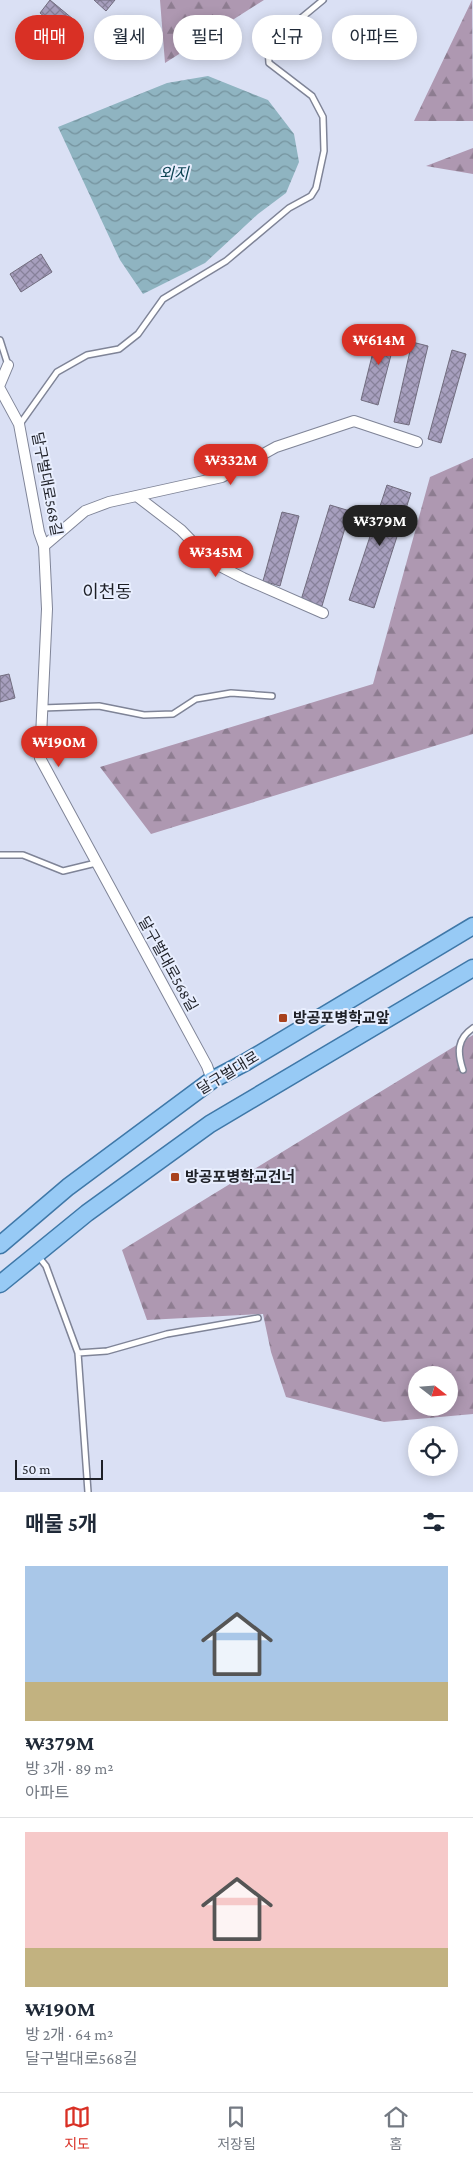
<!DOCTYPE html>
<html lang="ko">
<head>
<meta charset="utf-8">
<style>
  :root { --surface:#fff; --page:#f6f6f7; --text:#1f2937; --muted:#747a83; --line:#e0e1e3; --accent:#d93025 }
  body { margin:0; font-family:"Crimson Pro","Noto Sans KR",serif; background:var(--page); color:var(--text); height:100vh; display:flex; flex-direction:column; font-size:19px; white-space:nowrap }
  * { box-sizing:border-box; margin:0 }
  p { font-size:16px; color:var(--muted) }
  .icon { flex:none; width:28px; height:28px; fill:none; stroke:currentColor; stroke-width:2; stroke-linecap:round; stroke-linejoin:round }
  .map { position:relative; height:1492px; overflow:hidden }
  .sheet { display:flex; flex-direction:column; background:var(--surface); flex:1 }
  .sheet>* { flex:none }
  .hud { position:absolute; left:15px; top:15px; width:444px; height:45px; display:flex; gap:10px }
  .needle { width:32px; rotate:107deg }
  .controls { position:absolute; left:408px; top:1366px; display:grid; gap:10px }
  .controls a { display:grid; place-items:center; width:50px; height:50px; border-radius:50%; background:var(--surface); box-shadow:0 2px 12px #0003; font-size:25px }
  .scale { position:absolute; left:15px; bottom:12px; width:88px; box-sizing:border-box; padding-left:5px; border:2px solid #1e2027; border-top:0; font-size:14px; line-height:18px; white-space:nowrap; color:#1e2027; -webkit-text-stroke:4px #e8eefe; paint-order:stroke }
  .price { position:absolute; translate:-50% -42px; padding:0 11px; border-radius:18px; background:var(--accent); color:#fff; font-size:16px; line-height:32px; filter:drop-shadow(0 1px 2px #0008) }
  .price::after { content:''; position:absolute; left:50%; top:30px; width:15px; height:11px; margin-left:-8px; background:inherit; clip-path:polygon(0 0,100% 0,50% 100%) }
  .price.active { background:#222; color:#fff }
  ul { padding:0; list-style:none }
  li { display:grid; align-content:center; gap:10px; height:265px; padding:0 25px }
  li+li { border-top:1px solid var(--line) }
  li span { display:grid; place-items:center; height:155px; border-radius:0px; color:#555 }
  li>.icon { margin-inline-start:auto }
  span .icon { width:90px; height:90px; fill:#fffc; stroke-width:1 }
  li b { font-size:21px }
  h2 { display:flex; justify-content:space-between; align-items:center; height:60px; padding:0 25px; font-size:21px }
  .chip { padding:0 18px; border-radius:22px; background:var(--surface); box-shadow:0 2px 12px #0003; font-size:18px; line-height:45px }
  .chip.active { background:var(--accent); color:#fff }
  .dock { display:flex; justify-content:space-around; align-items:center; height:70px; border-top:1px solid var(--line); background:var(--surface); font-size:14px; color:var(--muted) }
  .dock a { display:grid; justify-items:center; gap:2px }
  .dock .active { color:var(--accent) }
  .map>svg:first-child { display:block }
</style>
</head>
<body>
<div class="map">
<svg width="473" height="1492" viewBox="0 0 473 1492">
  <defs>
    <pattern id="forest-firs" width="22" height="20" patternUnits="userSpaceOnUse" patternTransform="scale(1.25)"><rect width="22" height="20" fill="#ae98b1"/><path d="M5 1l3.5 6h-7zM16 11l3.5 6h-7z" fill="#8d7c90"/></pattern>
    <pattern id="water-waves" width="16" height="10" patternUnits="userSpaceOnUse" patternTransform="scale(1.25)"><rect width="16" height="10" fill="#8fb4c1"/><path d="M0 5q4-4 8 0t8 0" fill="none" stroke="#74929d"/></pattern>
    <pattern id="building-cross-hatch" width="8" height="8" patternUnits="userSpaceOnUse" patternTransform="scale(1.25)"><rect width="8" height="8" fill="#a79fbe"/><path d="M0 0l8 8M0 8l8-8" fill="none" stroke="#87819a"/></pattern>
  </defs>
  <rect width="100%" height="100%" fill="#dae0f4"/>
  <path fill="url(#forest-firs)" fill-rule="evenodd" d="M160,0H264L165,63Z
    M472,0L473,121H414Z
    M473,148V174L426,166Z
    M473,458V734L151,834L100,767L373,684L430,477Z
    M473,1035V1414L384,1422L286,1397L271,1352L263,1314L147,1320L122,1250ZM416,1375H449V1408H416Z"/>
  <path fill="url(#water-waves)" d="M208,76L268,100L294,134L299,162L286,193L258,214L205,263L143,294L120,260L58,127L167,83Z"/>
  <path fill="url(#building-cross-hatch)" stroke="#716c7e" d="M50,0L79,24L69,36L40,13Z
    M94,0H115L106,11Z
    M41,254L52,272L21,292L10,274Z
    M379,328L397,332L378,405L361,400Z
    M412,342L428,346L409,425L394,422Z
    M452,350L466,354L441,443L428,439Z
    M387,485L411,493L374,608L349,600Z
    M330,505L350,511L322,606L301,600Z
    M282,512L299,516L280,586L263,581Z
    M9,674L15,698L0,702V676Z"/>
  <g fill="none" stroke-linecap="round" stroke-linejoin="round">
    <g stroke="#7f8497" stroke-width="8">
      <path id="service" d="M0,340L8,365
        M20,424L57,372L87,355L119,349L138,334L163,299L226,261L289,208L311,196L316,188L324,151L323,117L312,96L269,63L268,48L277,38L323,0
        M42,708L99,706L144,715L173,714L196,699L231,693L272,696
        M0,855H23L63,871L96,863
        M463,1070C457,1052 457,1039 473,1028
        M38,1256L46,1266L78,1353L107,1351L167,1334L258,1318
        M78,1353L88,1492"/>
    </g>
    <g stroke="#7f8497" stroke-width="12">
      <path id="minor" d="M0,384L8,365
        M0,389L19,424L39,532L44,546L47,609L40,758L207,1066L212,1080
        M138,497L181,530L212,562L243,578L323,613
        M44,546L85,511L109,502L222,477L276,447L354,421L417,442"/>
    </g>
    <g stroke="#3f78a8" stroke-width="19">
      <path id="primary" d="M0,1245L68,1187L212,1080L246,1062L473,926
        M0,1284L87,1213L210,1124L473,968"/>
    </g>
    <use href="#service" stroke="#fff" stroke-width="5"/>
    <use href="#minor" stroke="#fff" stroke-width="10"/>
    <use href="#primary" stroke="#97caf5" stroke-width="16"/>
  </g>
  <g fill="#a8411d" stroke="#e8eefe" stroke-width="2">
    <rect x="278" y="1013" width="10" height="10" rx="2.5"/>
    <rect x="170" y="1172" width="10" height="10" rx="2.5"/>
  </g>
  <g text-anchor="middle" dominant-baseline="central" stroke-width="4" stroke-linejoin="round" paint-order="stroke">
    <g font-size="15" fill="#1e2027" stroke="#e8eefe">
      <text transform="translate(47 484) rotate(79)">달구벌대로568길</text>
      <text transform="translate(168 964) rotate(61)">달구벌대로568길</text>
      <text transform="translate(228 1073) rotate(-31)">달구벌대로</text>
    </g>
    <g font-size="15" font-weight="bold" fill="#1e2027" stroke="#e8eefe" text-anchor="start">
      <text x="293" y="1018">방공포병학교앞</text>
      <text x="185" y="1177">방공포병학교건너</text>
    </g>
    <g font-size="16" font-style="italic" fill="#0b4251" stroke="#e8eefe">
      <text x="174" y="173">외지</text>
    </g>
    <g font-size="18" fill="#1e2027" stroke="#e8eefe">
      <text x="107" y="592">이천동</text>
    </g>
  </g>
</svg>
<div class="controls">
<a><svg class="needle" viewBox="-14 -14 28 28"><path d="M0-13l5 13h-10z" fill="#e53935"/><path d="M0 13l5-13h-10z" fill="#747a83"/></svg></a>
<a><svg class="icon" aria-label="locate" viewBox="0 0 24 24"><circle cx="12" cy="12" r="6"/><path d="M12 2v4M12 18v4M2 12h4M18 12h4"/></svg></a>
</div>
<div class="scale">50 m</div>
<b class="price" style="left:379px;top:366px">₩614M</b>
<b class="price" style="left:231px;top:486px">₩332M</b>
<b class="price active" style="left:380px;top:547px">₩379M</b>
<b class="price" style="left:216px;top:578px">₩345M</b>
<b class="price" style="left:59px;top:768px">₩190M</b>
<div class="hud">
<a class="chip active">매매</a>
<a class="chip">월세</a>
<a class="chip">필터</a>
<a class="chip">신규</a>
<a class="chip">아파트</a>
</div>
</div>
<section class="sheet">
<h2>매물 5개<svg class="icon" aria-label="filters" viewBox="0 0 24 24"><path d="M4 7h16M4 17h16"/><circle cx="9" cy="7" r="2"/><circle cx="15" cy="17" r="2"/></svg></h2>
<ul>
<li><span style="background:linear-gradient(#a9c7e8 75%,#c2b280 0)"><svg class="icon" aria-label="home" viewBox="0 0 24 24"><path d="M3 11l9-7 9 7M6 9v11h12V9"/></svg></span><div><b>₩379M</b><p>방 3개 · 89 m²</p><p>아파트</p></div></li>
<li><span style="background:linear-gradient(#f6c9c9 75%,#c2b280 0)"><svg class="icon" aria-label="home" viewBox="0 0 24 24"><path d="M3 11l9-7 9 7M6 9v11h12V9"/></svg></span><div><b>₩190M</b><p>방 2개 · 64 m²</p><p>달구벌대로568길</p></div></li>
</ul>
</section>
<nav class="dock">
<a class="active"><svg class="icon" aria-label="map" viewBox="0 0 24 24"><path d="M3 6l6-2 6 2 6-2v14l-6 2-6-2-6 2zM9 4v14M15 6v14"/></svg>지도</a>
<a><svg class="icon" aria-label="saved" viewBox="0 0 24 24"><path d="M7 4h10v16l-5-4-5 4z"/></svg>저장됨</a>
<a><svg class="icon" aria-label="home" viewBox="0 0 24 24"><path d="M3 11l9-7 9 7M6 9v11h12V9"/></svg>홈</a>
</nav>
</body>
</html>
